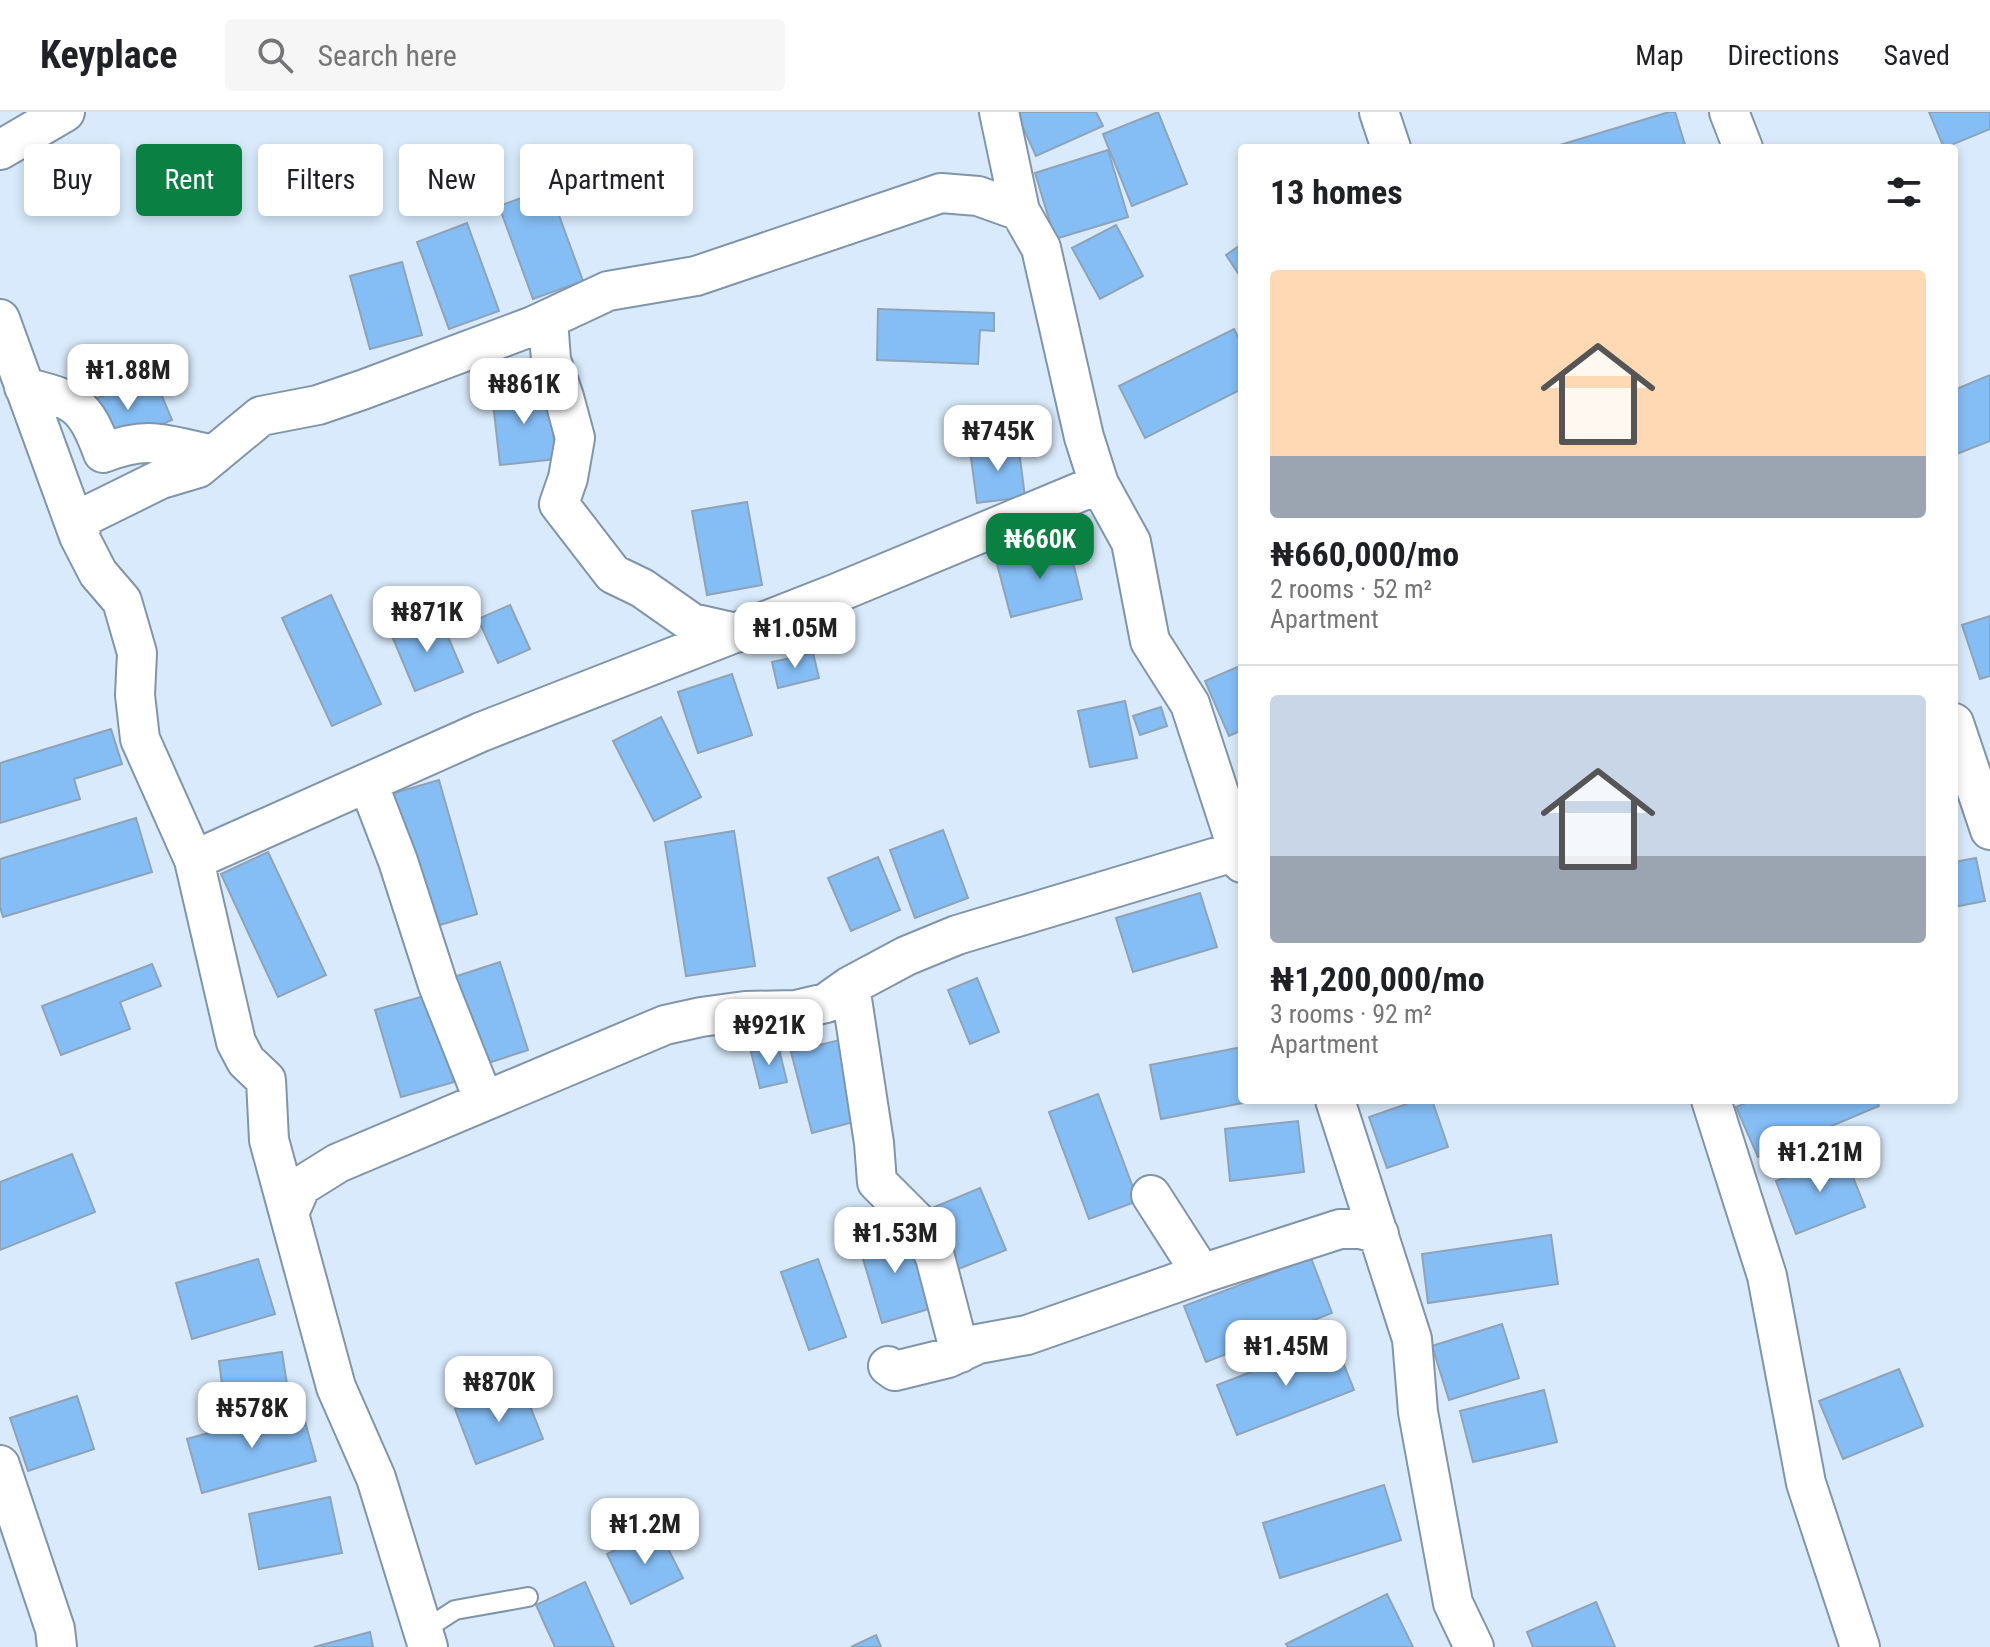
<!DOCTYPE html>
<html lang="en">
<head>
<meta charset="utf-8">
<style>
  :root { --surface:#fff; --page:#f6f6f6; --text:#202124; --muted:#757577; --line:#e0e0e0; --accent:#0b8043 }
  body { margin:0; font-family:"Roboto Condensed",sans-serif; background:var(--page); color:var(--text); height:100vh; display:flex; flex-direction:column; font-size:30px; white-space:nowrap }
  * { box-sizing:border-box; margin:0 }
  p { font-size:26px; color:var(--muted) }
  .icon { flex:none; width:44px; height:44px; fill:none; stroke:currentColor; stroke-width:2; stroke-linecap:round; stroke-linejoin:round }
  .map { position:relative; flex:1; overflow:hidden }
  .side { position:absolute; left:1238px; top:32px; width:720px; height:960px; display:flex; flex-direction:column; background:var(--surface); border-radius:8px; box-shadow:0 4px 12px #0003 }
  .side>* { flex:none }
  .hud { position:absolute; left:24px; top:32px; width:760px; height:72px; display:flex; gap:16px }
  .price { position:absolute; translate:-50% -68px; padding:0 18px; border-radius:16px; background:#fff; color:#222; font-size:26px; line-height:52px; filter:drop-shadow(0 2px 4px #0008) }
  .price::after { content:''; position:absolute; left:50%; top:48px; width:24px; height:18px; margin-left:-12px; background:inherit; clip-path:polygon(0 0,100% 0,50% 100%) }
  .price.current { background:var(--accent); color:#fff }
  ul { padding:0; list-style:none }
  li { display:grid; align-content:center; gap:16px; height:424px; padding:0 32px }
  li+li { border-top:2px solid var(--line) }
  li span { display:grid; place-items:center; height:248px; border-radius:8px; color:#555 }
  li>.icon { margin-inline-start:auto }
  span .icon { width:144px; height:144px; fill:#fffc; stroke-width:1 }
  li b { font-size:34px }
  h2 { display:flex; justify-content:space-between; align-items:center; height:96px; padding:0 32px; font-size:34px }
  .tag { padding:0 28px; border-radius:8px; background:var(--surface); box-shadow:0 4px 12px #0003; font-size:28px; line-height:72px }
  .tag.current { background:var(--accent); color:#fff }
  header { display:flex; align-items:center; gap:48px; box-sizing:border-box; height:112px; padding:0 40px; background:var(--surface); border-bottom:2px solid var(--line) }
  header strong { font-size:38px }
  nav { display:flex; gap:44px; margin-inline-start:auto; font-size:28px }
  .search { width:560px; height:72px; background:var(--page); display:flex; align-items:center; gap:20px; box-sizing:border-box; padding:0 28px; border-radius:8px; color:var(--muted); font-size:30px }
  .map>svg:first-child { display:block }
</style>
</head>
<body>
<header>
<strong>Keyplace</strong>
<div class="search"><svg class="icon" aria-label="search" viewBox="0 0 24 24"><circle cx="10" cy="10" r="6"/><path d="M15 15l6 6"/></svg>Search here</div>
<nav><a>Map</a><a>Directions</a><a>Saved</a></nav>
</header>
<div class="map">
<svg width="1990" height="1535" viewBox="0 0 1990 1535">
  <rect width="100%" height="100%" fill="#d8eafb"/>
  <path fill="#85bef5" stroke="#8ea3b7" stroke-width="2" d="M1016,0H1096L1103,14L1036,44Z
    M1158,0L1187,72L1132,94L1103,22Z
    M1669,0H1675L1686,36H1550Z
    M1929,0H1990V17L1944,36Z
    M1108,38L1128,105L1055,127L1035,61Z
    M549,76L583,169L533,187L499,94Z
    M467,111L499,199L449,217L417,130Z
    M1116,113L1143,164L1100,187L1072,136Z
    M1242,132V167L1226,143Z
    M402,150L422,223L370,237L350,164Z
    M878,197L994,201V219L980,218L978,252L877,248Z
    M1234,217L1242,233V277L1145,326L1119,274Z
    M153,263L172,308L104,337L85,291Z
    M1990,263V329L1954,343V278Z
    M548,276L556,347L500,353L492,282Z
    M1018,331L1025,385L977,391L970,338Z
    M747,390L762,473L707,483L692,399Z
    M1069,434L1082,487L1011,505L997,452Z
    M331,483L381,592L332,614L282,506Z
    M510,493L530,537L498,551L478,507Z
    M1990,504V564L1980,567L1962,513Z
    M440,506L463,560L415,579L392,524Z
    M813,541L819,566L778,576L772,550Z
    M1242,553V618L1229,624L1205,569Z
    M732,562L752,623L698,641L678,580Z
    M1125,589L1137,646L1090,655L1078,599Z
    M1161,595L1167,614L1140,623L1133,604Z
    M661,605L701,685L654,709L613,629Z
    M111,617L122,652L74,667L80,687L0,711V651Z
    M439,668L477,802L423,818L384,684Z
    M136,706L152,760L3,805L0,795V747Z
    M943,718L968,786L915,806L890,738Z
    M734,719L755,854L686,864L665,730Z
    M268,740L326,863L278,885L221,762Z
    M878,745L900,798L851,819L828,766Z
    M1976,746L1985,789L1954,795V750Z
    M1200,781L1217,835L1133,860L1116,806Z
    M500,850L528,938L476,955L448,867Z
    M152,852L161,874L120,890L130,917L61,943L42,894Z
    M977,866L999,920L970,932L948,878Z
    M428,883L454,970L401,985L375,898Z
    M840,928L861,1008L812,1021L791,940Z
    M778,933L787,970L760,976L751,940Z
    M1242,935V988H1258L1161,1007L1150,953Z
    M1098,982L1138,1089L1089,1107L1049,1000Z
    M1418,988H1432L1448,1035L1387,1056L1369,1005Z
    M1753,988H1877L1879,994L1758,1045L1736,995Z
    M1298,1009L1304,1060L1230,1069L1225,1017Z
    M72,1042L95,1100L0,1138V1070Z
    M1844,1043L1865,1095L1796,1122L1776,1069Z
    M980,1076L1006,1138L946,1162L920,1101Z
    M909,1115L932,1196L882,1211L858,1130Z
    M1551,1123L1558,1172L1428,1191L1422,1142Z
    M1311,1146L1332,1201L1206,1250L1184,1194Z
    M258,1147L275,1202L192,1227L176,1171Z
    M818,1147L846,1225L809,1238L781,1160Z
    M1502,1212L1519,1266L1449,1288L1432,1234Z
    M1334,1228L1354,1278L1237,1323L1217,1273Z
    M282,1240L288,1279L224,1288L219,1249Z
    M1899,1257L1923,1314L1843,1347L1819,1289Z
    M521,1271L543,1327L476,1352L455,1297Z
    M1544,1278L1557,1330L1473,1350L1460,1299Z
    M77,1284L94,1337L28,1359L10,1306Z
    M301,1295L316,1349L202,1381L187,1327Z
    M1384,1373L1401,1428L1280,1466L1263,1411Z
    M330,1385L342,1441L259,1457L249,1402Z
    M658,1417L683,1466L631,1492L607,1442Z
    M585,1470L614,1535H555L536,1493Z
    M1387,1482L1413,1535H1288L1286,1532Z
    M1596,1490L1615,1535H1533L1527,1520Z
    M370,1520L373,1535H314Z
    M876,1523L881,1535H851Z"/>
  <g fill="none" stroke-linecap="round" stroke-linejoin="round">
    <g stroke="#8095a9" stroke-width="22">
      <path id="lane" d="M428,1529L435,1511L455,1498L528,1485"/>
    </g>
    <g stroke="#8095a9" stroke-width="42">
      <path id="street" d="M999,0L1020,99L1041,136L1084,325L1099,372L1131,430L1150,529L1190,592L1242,751
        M1379,0L1391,36
        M1729,0L1743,36
        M0,38L65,0
        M0,207L79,424L98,461L122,489L137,541L135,583L140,627L194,748L236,930L246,949L266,968L269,1028L336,1275L376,1366L428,1535
        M548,207L551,248L564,285L575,326L568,366L559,392L613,462L642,476L692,511L736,521
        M24,275C75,288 84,290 103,341C151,322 167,334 214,343
        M79,424L84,405L161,367L198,356L261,304L318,293L362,278L533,214L608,179L696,164L941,81L978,84L1020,99
        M1954,611L1990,718
        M368,671L398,749L438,873L484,989
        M194,748L481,620L837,481L1099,372
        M850,874L874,1031L877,1070L919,1112L935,1145L960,1241
        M1335,988L1412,1227L1418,1300L1453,1491L1474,1535
        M1711,988L1767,1164L1806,1371L1860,1535
        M1151,1083L1196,1153L1204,1161L1340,1117H1360L1379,1122
        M289,1101L301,1074L338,1051L665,913L701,905L745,899L796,898L826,891L850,874L906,844L957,823L1237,739
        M888,1254L895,1259L948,1246L978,1232L1027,1223L1204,1161
        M0,1353L55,1517L57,1535"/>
    </g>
    <use href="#lane" stroke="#fff" stroke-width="18"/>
    <use href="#street" stroke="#fff" stroke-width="38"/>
  </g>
</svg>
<b class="price" style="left:128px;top:300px">₦1.88M</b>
<b class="price" style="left:524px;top:314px">₦861K</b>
<b class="price" style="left:998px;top:361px">₦745K</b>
<b class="price current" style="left:1040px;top:469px">₦660K</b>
<b class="price" style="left:427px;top:542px">₦871K</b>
<b class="price" style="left:795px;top:558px">₦1.05M</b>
<b class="price" style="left:769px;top:955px">₦921K</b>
<b class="price" style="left:1820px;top:1082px">₦1.21M</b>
<b class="price" style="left:895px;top:1163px">₦1.53M</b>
<b class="price" style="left:1286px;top:1276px">₦1.45M</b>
<b class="price" style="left:499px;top:1312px">₦870K</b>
<b class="price" style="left:252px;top:1338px">₦578K</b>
<b class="price" style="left:645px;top:1454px">₦1.2M</b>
<div class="hud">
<a class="tag">Buy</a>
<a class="tag current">Rent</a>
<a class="tag">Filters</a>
<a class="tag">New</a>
<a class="tag">Apartment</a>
</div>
<section class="side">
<h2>13 homes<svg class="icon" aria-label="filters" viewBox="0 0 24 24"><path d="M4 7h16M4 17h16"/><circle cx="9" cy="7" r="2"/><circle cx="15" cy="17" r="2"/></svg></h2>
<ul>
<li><span style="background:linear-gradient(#ffd9b3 75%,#9aa5b1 0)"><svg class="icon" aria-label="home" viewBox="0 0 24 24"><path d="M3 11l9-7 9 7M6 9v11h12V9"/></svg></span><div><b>₦660,000/mo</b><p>2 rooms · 52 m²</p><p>Apartment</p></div></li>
<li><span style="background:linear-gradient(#c9d6e8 65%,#9aa5b1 0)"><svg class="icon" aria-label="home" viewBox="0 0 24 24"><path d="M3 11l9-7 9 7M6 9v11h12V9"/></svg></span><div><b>₦1,200,000/mo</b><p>3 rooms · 92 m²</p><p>Apartment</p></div></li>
</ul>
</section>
</div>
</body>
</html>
